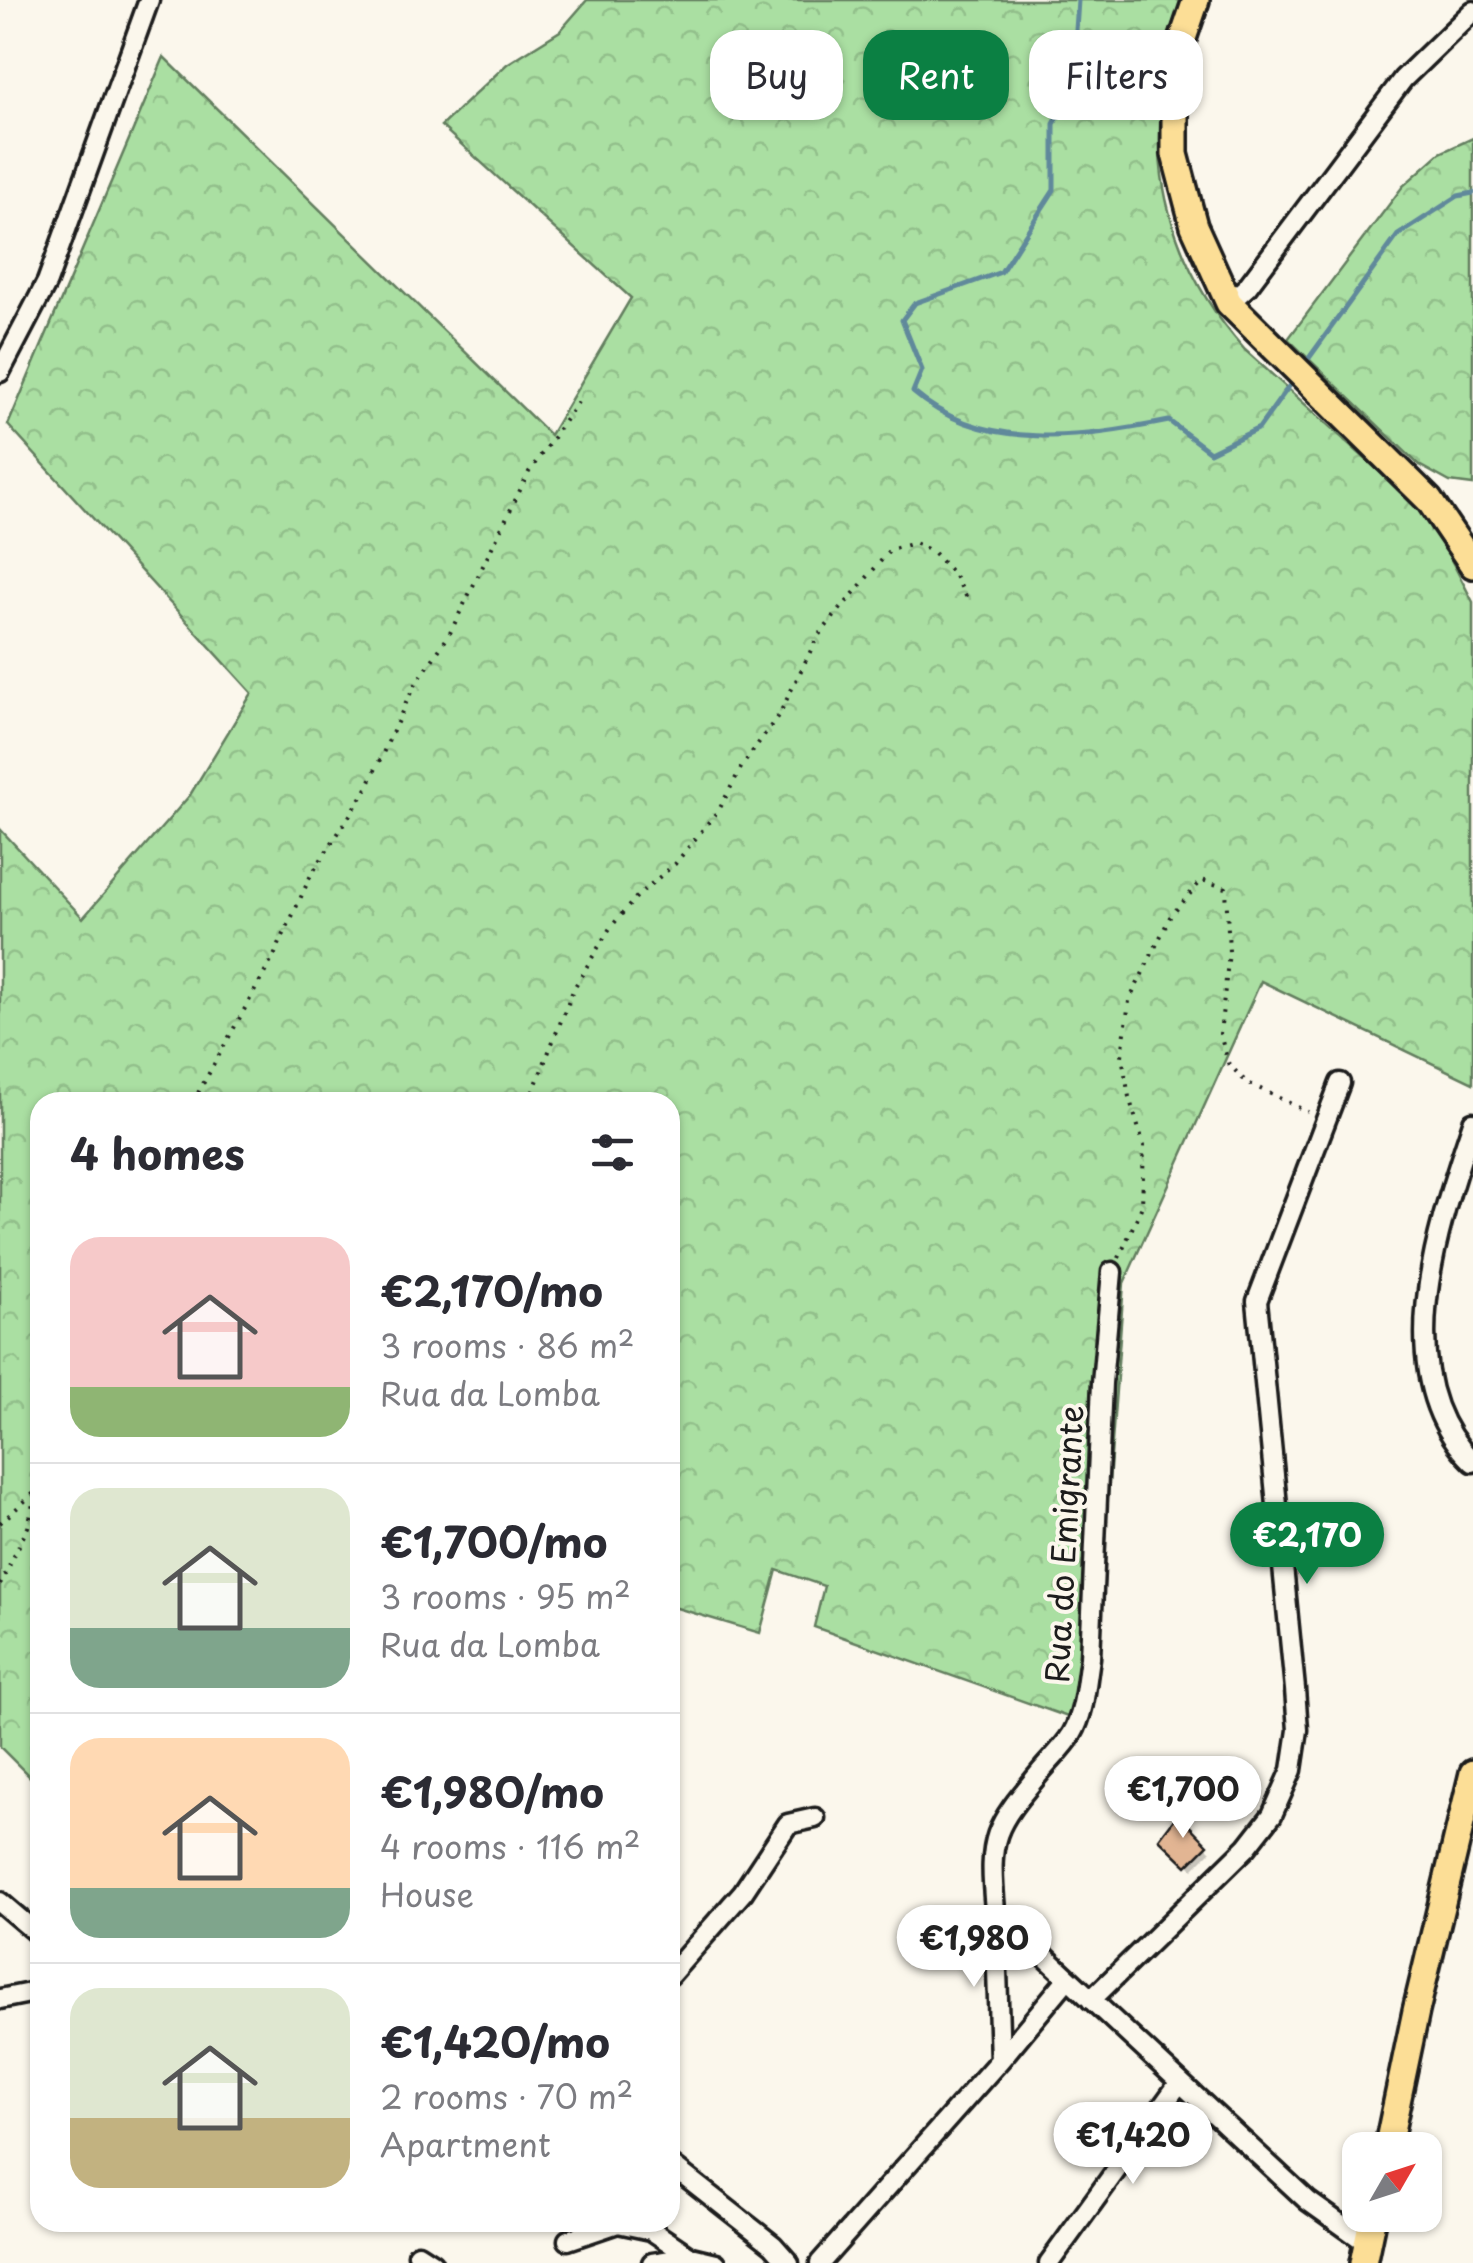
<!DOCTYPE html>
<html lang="en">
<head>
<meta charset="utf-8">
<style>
  :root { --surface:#fff; --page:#f2f2f3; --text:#2b2b33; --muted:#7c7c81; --line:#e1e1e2; --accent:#0b8043 }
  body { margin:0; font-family:"Playpen Sans",sans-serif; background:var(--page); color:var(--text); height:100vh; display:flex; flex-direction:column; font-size:38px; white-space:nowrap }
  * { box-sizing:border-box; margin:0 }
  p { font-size:32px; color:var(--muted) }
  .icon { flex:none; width:55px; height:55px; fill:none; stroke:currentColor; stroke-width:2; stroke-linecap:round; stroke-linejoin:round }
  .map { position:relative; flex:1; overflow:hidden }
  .side { position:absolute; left:30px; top:1092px; width:650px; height:1140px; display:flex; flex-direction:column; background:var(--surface); border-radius:30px; box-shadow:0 2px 8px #0004 }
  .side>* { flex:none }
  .top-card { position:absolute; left:710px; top:30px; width:612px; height:90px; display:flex; gap:20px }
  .needle { width:65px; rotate:51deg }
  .fabs { position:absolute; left:1342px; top:2132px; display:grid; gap:20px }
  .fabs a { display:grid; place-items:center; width:100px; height:100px; border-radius:20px; background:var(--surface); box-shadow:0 2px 8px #0004; font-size:50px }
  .price { position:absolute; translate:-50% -85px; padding:0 22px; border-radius:35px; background:#fff; color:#222; font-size:32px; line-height:65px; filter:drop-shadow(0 2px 5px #0008) }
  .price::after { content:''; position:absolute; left:50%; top:60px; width:30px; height:22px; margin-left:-15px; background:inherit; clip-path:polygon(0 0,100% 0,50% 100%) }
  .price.current { background:var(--accent); color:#fff }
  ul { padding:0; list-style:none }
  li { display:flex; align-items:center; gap:30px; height:250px; padding:0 40px }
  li+li { border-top:2px solid var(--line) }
  li span { display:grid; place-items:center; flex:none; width:280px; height:200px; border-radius:30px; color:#555 }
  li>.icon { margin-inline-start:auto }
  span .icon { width:120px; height:120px; fill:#fffc; stroke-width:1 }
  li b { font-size:42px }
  h2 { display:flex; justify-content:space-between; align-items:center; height:120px; padding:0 40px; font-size:42px }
  .chip { padding:0 35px; border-radius:30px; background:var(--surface); box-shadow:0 2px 8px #0004; font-size:35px; line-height:90px }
  .chip.current { background:var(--accent); color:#fff }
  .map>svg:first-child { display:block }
</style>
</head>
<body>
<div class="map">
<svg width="1473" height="2263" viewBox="0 0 1473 2263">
  <defs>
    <pattern id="forest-crowns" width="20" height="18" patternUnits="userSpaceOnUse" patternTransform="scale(2.5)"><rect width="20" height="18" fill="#aadfa2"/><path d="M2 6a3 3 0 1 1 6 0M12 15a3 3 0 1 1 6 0" fill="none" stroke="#92bf8b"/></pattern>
  </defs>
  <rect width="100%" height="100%" fill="#fbf7ec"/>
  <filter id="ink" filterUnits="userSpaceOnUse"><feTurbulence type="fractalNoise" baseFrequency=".01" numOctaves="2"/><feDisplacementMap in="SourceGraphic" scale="20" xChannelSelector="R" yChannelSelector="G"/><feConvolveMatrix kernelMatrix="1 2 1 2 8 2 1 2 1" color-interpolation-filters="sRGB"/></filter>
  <g filter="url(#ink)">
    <path fill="url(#forest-crowns)" stroke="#637e5f" stroke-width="2.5" d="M587,0H1193C1181,34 1166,67 1162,103C1150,194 1185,283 1245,350L1413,502L1445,548L1473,602V1083L1261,981L1124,1283L1096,1655L1082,1722L814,1627L824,1586L777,1570L760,1633L670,1606V1102H40V1787L0,1747V829L83,918L190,795L252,693L8,425L164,57L550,435L631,298L441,126L507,64L560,31Z
      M1473,138V485L1450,482L1419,465L1288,339L1403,186L1440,153Z"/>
    <path fill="#0003" d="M1178,1818L1211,1851L1193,1869L1163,1839Z"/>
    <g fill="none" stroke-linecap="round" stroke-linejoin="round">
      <path stroke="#61899b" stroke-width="5" d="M1078,0L1072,91L1054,124V190L1001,272L915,303L902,320L922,370L913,392C984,453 1084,438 1169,421L1210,452L1259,428L1295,378
        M1304,365L1398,235L1458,196L1473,193"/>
    </g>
    <path fill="#e2b593" stroke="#1c1c1c" stroke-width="2.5" d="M1178,1814L1208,1845L1187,1866L1159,1839Z"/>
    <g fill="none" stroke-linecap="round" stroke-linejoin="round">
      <g stroke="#1c1c1c" stroke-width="25">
        <path id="street" d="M1229,303L1247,287L1403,79L1473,11
          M0,372L47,282L149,0
          M1473,1122C1440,1222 1384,1375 1473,1462
          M0,1902L40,1936
          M995,1910C988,1834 994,1828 1042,1770C1052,1758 1064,1747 1072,1734C1085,1712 1086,1682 1090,1658L1102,1383L1112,1272
          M670,1975L743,1892L788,1824L815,1818
          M1068,1978L1000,2060L995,1910L1308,2201L1367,2243
          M0,1999L40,1991
          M1091,2000L1247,1847L1272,1815L1292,1770L1298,1730L1295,1689L1257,1301L1340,1083
          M670,2164L773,2245L789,2263
          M568,2240L618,2223L651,2230L691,2257
          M418,2254L432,2263
          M652,2263L691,2257L716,2263
          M820,2263L1000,2060
          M1049,2263L1180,2082"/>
      </g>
      <g stroke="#1c1c1c" stroke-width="32">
        <path id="primary" d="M1196,0L1175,62V154L1194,226L1229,303L1429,500L1473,565
          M1387,2150L1416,2011L1473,1773
          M1363,2263L1373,2215"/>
      </g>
      <path stroke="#1c1c1c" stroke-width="4" stroke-dasharray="2.5 8" stroke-linecap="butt" d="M193,1102L274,956L311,875L365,792L412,690L449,635L529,472L578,402
        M529,1102L574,988L610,928L639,894L675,864L720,808L742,766L780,713L818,636L890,550L914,543L932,551L955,576L967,598
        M1119,1258L1142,1206L1144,1146L1129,1097L1122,1056L1129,1001L1170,917L1202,880L1226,888L1229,952L1220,1034L1228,1063L1246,1082L1308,1112
        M0,1523L34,1493
        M0,1585L28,1527L40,1470"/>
      <use href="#street" stroke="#fbf7ec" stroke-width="18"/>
      <use href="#primary" stroke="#fcde96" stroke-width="25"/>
    </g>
  </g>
  <g text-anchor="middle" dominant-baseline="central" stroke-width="8" stroke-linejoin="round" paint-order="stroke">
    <g font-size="32" fill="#1c1c1c" stroke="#fbf7ec">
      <text transform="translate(1063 1544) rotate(-87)">Rua do Emigrante</text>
    </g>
  </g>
</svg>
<div class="fabs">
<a><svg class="needle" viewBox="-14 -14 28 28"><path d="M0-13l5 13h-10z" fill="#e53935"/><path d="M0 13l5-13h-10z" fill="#7c7c81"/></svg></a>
</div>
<b class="price current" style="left:1307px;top:1587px">€2,170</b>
<b class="price" style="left:1183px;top:1841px">€1,700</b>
<b class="price" style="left:974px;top:1990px">€1,980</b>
<b class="price" style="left:1133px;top:2187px">€1,420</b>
<div class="top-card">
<a class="chip">Buy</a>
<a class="chip current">Rent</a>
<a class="chip">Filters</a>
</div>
<section class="side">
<h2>4 homes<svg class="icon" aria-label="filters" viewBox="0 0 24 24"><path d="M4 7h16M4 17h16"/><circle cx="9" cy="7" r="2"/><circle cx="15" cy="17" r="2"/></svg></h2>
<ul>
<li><span style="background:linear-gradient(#f6c9c9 75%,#8fb573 0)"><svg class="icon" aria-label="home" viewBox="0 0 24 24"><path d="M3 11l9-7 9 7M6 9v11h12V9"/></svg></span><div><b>€2,170/mo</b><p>3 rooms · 86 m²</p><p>Rua da Lomba</p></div></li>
<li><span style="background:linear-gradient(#dfe7d0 70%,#7fa58c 0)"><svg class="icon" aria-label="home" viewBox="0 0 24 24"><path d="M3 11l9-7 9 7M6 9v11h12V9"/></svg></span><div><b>€1,700/mo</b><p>3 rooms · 95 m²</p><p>Rua da Lomba</p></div></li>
<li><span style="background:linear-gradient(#ffd9b3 75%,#7fa58c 0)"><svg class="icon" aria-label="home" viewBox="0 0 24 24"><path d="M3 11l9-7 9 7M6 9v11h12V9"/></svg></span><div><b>€1,980/mo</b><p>4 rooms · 116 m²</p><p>House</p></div></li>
<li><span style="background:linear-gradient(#dfe7d0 65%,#c2b280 0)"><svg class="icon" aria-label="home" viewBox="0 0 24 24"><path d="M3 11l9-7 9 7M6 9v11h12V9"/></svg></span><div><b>€1,420/mo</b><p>2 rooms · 70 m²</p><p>Apartment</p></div></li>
</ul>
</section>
</div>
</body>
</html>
